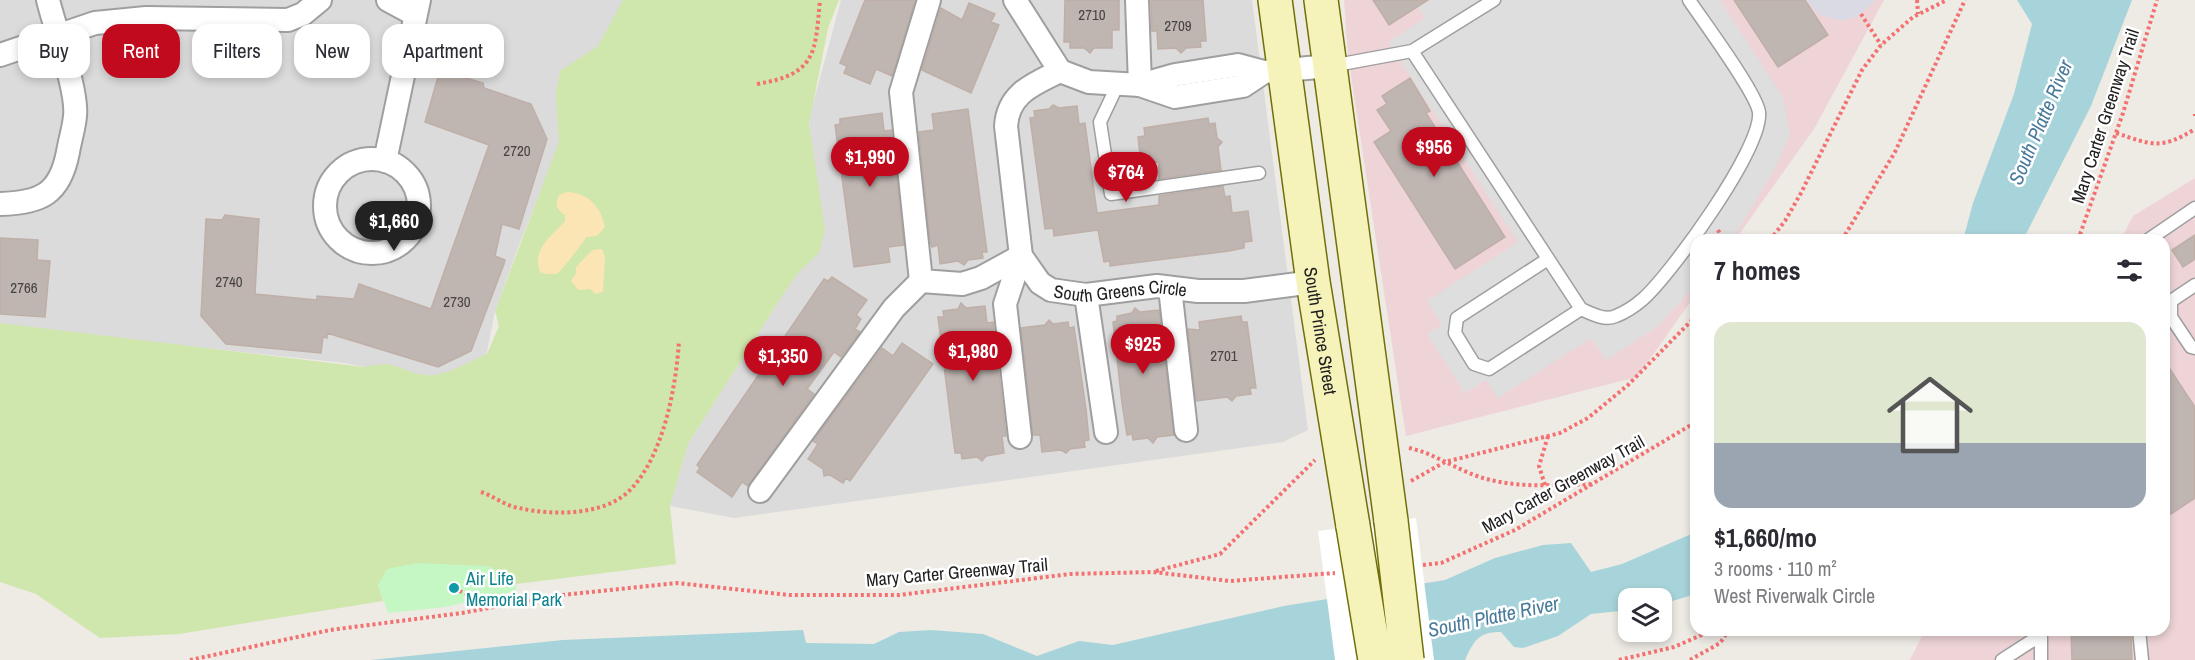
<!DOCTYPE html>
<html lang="en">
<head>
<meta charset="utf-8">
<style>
  :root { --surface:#fff; --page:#f7f7f7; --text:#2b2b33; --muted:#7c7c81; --line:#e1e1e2; --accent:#c20a1e }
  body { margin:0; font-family:"Archivo Narrow",sans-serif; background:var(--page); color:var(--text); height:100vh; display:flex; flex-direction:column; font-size:22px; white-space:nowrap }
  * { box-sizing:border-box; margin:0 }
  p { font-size:20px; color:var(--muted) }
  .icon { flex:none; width:33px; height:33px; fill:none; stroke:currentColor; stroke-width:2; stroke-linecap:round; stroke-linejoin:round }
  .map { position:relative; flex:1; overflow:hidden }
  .side { position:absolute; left:1690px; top:234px; width:480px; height:402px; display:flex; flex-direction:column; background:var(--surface); border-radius:18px; box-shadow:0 3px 9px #0003 }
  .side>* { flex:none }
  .guide { position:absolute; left:18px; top:24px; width:570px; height:54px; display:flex; gap:12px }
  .fabs { position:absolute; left:1618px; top:588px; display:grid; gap:12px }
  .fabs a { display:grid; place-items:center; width:54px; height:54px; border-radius:12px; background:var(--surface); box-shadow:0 3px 9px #0003; font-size:30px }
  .price { position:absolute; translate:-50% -51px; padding:0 14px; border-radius:21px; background:var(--accent); color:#fff; font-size:20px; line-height:39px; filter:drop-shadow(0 2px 3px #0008) }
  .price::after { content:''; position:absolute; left:50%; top:36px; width:18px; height:14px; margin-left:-9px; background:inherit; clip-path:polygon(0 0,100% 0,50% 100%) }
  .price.current { background:#222; color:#fff }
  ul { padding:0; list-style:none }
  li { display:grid; align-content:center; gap:12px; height:318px; padding:0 24px }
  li+li { border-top:2px solid var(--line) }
  li span { display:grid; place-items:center; height:186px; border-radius:18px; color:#555 }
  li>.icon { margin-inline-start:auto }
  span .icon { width:108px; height:108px; fill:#fffc; stroke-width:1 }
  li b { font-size:26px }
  h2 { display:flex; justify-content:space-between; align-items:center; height:72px; padding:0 24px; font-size:26px }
  .pill { padding:0 21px; border-radius:18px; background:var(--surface); box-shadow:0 3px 9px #0003; font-size:21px; line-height:54px }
  .pill.current { background:var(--accent); color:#fff }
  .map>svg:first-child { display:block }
</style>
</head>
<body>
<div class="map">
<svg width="2195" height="660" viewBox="0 0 2195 660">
  <rect width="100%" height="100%" fill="#eeeae4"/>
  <path fill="#dcdbdb" d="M0,0H623L600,45L519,245L495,311L486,357L446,383L345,363L0,326Z
    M841,0H1252L1308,430L1283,442L734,518L670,506L688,444L820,236L809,119Z"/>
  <path fill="#eed4d6" d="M1344,0H1884L1814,129L1735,240H1696V294L1637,377L1406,436L1348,56Z
    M2195,178V660H1910L1925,630H2164V240H2121L2133,216Z"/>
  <path fill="#cfe6ac" d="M623,0H839L828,28L809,124L825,230L819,253L798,273L780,299L688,444L670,506L676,564L516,584L489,566L378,585L383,601L179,634L100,638L36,594L0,582V323L364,367C397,359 396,370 424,375C444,378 470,361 487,354L499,326L495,311L559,142L556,94L560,71L598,46Z"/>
  <path fill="#fbe5b5" d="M566,192C587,192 601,206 605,227L597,236L586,237C584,242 562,270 557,274H546L540,272C531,250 552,235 565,221V215C556,209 555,204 559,195Z
    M602,249L605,257L603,292L596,294L590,289L578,290L571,281L576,273V267L592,250Z"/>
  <path fill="#c4f7c3" d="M417,563L489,566L516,584V591L445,607L388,613L378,585L387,569Z"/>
  <path fill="#dedede" d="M1423,0H1720L1783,98L1790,135L1773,172L1732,240H1696V285L1657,327L1606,360L1591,338L1498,398L1486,380L1465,393L1427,334L1442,325L1427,301L1518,242L1388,42L1425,18L1416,4Z"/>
  <path fill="#d9dae4" d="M1806,0H1876L1858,16L1845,20L1831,19L1819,14Z"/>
  <path fill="#a7d4da" d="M2017,0H2132L2091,106L2023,240H1963L1973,203L2014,94L2032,24Z
    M1696,532V594L1662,604V598H1629V610L1591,614L1558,636L1523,648L1514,647L1501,632C1479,632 1474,640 1465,660H371L563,640L803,630L806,643L874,644L899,632L931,630L983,634L1037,656L1079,641L1113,645L1284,606L1445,580L1495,558L1543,545L1571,543L1591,572L1622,564Z"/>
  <path fill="#fff" d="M1416,518L1434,660H1335L1318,531Z"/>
  <path fill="#bfb5b1" stroke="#bfafa7" stroke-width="1.5" d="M865,0H915L892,76L876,69L870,84L844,73L847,66L840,63Z
    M1065,0H1119V30H1112V48H1094L1090,53L1084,48H1070V42H1064Z
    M1151,0H1203L1206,41H1200L1201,47L1186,48L1181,53L1176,48L1158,49L1157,31H1152Z
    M1373,0H1428L1389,25Z
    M1734,0H1805L1828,35L1778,67Z
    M969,3L995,14L991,22L999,25L971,93L922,70L941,8L962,20Z
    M440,70L483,83L484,88L531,104L547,139L519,229L502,224L495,256L505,260L504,264L471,351L438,367L327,333V338L323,337L321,353L226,344L201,316L206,219L222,220L225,215L259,219L255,294L317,300V296L354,299L359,284L431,309L489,145L425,122Z
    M1410,78L1430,111L1426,113L1505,237L1455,269L1374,142L1391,131L1377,110L1387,104L1382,96Z
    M1053,105L1059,108L1077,106L1079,124L1085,123L1097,213L1159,205V196L1223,186L1225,197L1230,196L1232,213L1248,211L1252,241L1244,242V248L1229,251L1110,266V261L1104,262L1098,230L1054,236L1053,228L1045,229L1030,118L1035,117L1034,111L1049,109Z
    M968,109L987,252H982L983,258L968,260L964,265L958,261L940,264L938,245L932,247L930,241L919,132L934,130L932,114Z
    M882,113L884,131L891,130L892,135L904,245L888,247L890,262L854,267L835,125L840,124V119Z
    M1208,118L1209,124L1215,123L1217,138L1222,142L1218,147L1221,170L1159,179V162L1141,164L1138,137L1145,136L1144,128Z
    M2195,235V259L2183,267L2172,250Z
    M0,238L38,240L37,260L50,261L45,317L0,314Z
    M832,277L867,300L856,315L861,319L855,329L860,332L841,357L834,352L807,389L814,394L748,486L742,482L732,497L697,472L700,468L697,465L824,279L828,281Z
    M961,303L966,308L985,306L987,323L993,322L1006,436H1002L1004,453L986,456L982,461L977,457L962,459L961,453H955L951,422L938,317H944L943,311L958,309Z
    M1135,308L1140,312L1159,310L1174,435L1157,437L1153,443L1148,438L1133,440L1132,434L1127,435L1122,403L1113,322L1117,321V316L1132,313Z
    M1241,316L1242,322H1247L1256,388H1250L1251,394L1236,396L1232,401L1227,397L1196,401L1188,329L1200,330L1199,322Z
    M1049,320L1053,324L1068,322L1069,328L1074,327L1086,409L1089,440L1084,441L1085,447L1070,449L1066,453L1061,450L1042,452L1040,435H1033L1021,328L1045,325Z
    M902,343L933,364L850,481L846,478L843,483L830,475L824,476L823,469L808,459L818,444L813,441L882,348L893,356Z
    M2164,360L2195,407V498L2171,514L2164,504Z
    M2071,630H2115L2116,637H2131L2132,660H2072Z"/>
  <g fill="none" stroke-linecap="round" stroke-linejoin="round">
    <g stroke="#9f9f9f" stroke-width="15">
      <path id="lane" d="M1412,51L1581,309C1592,314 1605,321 1616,316C1626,312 1635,306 1643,299C1671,274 1763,148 1759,112C1756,92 1703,21 1689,0
        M1331,66L1412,51L1494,0
        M1118,84L1100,122L1111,194L1259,173
        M2148,240L2195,208
        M1548,259L1457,318L1455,333L1474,364L1489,369L1581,309
        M2195,285L2171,301V317L2191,347L2195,348
        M2139,630L2142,660
        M2002,660L2041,635V660"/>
    </g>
    <g stroke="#9f9f9f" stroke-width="26">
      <g id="street">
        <path d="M388,0L414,14"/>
        <path d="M929,0L901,92L921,281L962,284L981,278L1021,256"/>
        <path d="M1015,0L1060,71"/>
        <path d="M1137,0L1140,85"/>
        <path d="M0,55L95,23L146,18L288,20L303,14L320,0"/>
        <path id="s1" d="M1264,72L1243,86L1175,97L1140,85L1089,82L1060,71C1034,84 1008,93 1006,126L1021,256L1040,283L1051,290L1086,295L1157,286L1198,291H1244L1313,282"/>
        <path d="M1140,85L1175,75L1238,65L1264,72L1329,66"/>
        <circle cx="372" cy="206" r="47"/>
        <path d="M385,161L419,0"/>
        <path d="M0,204C41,203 60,194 68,152C70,140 74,128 75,116C78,91 55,29 48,0"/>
        <path d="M1170,288L1186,430"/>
        <path d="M1086,295L1106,432"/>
        <path d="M1020,437L1005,304L1021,256"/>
        <path d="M760,491L894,308L921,281"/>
      </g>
    </g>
    <g stroke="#70700a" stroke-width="36">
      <g id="secondary">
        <path id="s2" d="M1275,0L1313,282L1353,526"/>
        <path d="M1321,0L1391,521"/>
      </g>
    </g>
    <path stroke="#f37171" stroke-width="4" stroke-dasharray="3 3" stroke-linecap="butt" d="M1917,0L1918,14
      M1861,14L1881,45
      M757,84C817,74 815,53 820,0
      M2195,114V116
      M2116,133C2152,145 2161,150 2195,129
      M1718,230L1723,240
      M1770,240L1785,221L1801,193L1862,70L1881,45L1913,17L1947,0
      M1842,240L1895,152L1965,0
      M2078,240L2123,113L2157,0
      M1409,448C1433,453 1454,468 1477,476C1514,489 1555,485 1593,484
      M1411,481L1445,462L1560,433L1588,418L1628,385L1696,316
      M1545,485L1539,466L1548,436
      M481,492C494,496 505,506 519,508C553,516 607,516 632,488C664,453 676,387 679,341
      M1423,565L1441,563L1515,530L1696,422
      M1156,571L1220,554L1315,460
      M454,588L491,607
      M190,660L330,630L462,613L553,596L677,583L789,595H899L1070,574L1153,572L1230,581L1335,573
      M1619,660L1674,647L1713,630
      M1690,660L1720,643L1729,630"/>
    <use href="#lane" stroke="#fff" stroke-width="12"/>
    <use href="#street" stroke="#fff" stroke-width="22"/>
    <use href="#secondary" stroke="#f6f3ba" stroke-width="33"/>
    <g stroke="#70700a" stroke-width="36" stroke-linecap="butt">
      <path id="secondary-bridge" d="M1391,521L1407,660
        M1353,526L1375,660"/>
    </g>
    <use href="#secondary-bridge" stroke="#f6f3ba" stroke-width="33"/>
  </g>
  <circle fill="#0f9aa8" stroke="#fff" stroke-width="2" cx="454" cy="588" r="6"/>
  <g text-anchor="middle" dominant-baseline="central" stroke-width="5" stroke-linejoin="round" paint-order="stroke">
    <g font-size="15" fill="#464443">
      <text x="1092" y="14">2710</text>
      <text x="1178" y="25">2709</text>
      <text x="517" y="150">2720</text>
      <text x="229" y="281">2740</text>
      <text x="24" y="287">2766</text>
      <text x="457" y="301">2730</text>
      <text x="1224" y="355">2701</text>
    </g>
    <g font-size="18" fill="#1e1e1e" stroke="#fff">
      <text transform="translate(2105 116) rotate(-72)">Mary Carter Greenway Trail</text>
      <text stroke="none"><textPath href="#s1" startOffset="542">South Greens Circle</textPath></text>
      <text stroke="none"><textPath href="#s2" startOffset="334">South Prince Street</textPath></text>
      <text transform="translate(1563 484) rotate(-29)">Mary Carter Greenway Trail</text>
      <text transform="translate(957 572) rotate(-5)">Mary Carter Greenway Trail</text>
    </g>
    <g font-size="18" fill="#0d838f" stroke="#fff" text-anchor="start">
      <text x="466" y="578">Air Life<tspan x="466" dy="21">Memorial Park</tspan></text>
    </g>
    <g font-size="20" font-style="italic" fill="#497a9a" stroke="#fff">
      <text transform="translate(2040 122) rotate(-67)">South Platte River</text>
      <text transform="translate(1493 616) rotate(-12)">South Platte River</text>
    </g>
  </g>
</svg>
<div class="fabs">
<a><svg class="icon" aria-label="layers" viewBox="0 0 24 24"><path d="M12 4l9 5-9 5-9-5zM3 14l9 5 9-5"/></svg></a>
</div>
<b class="price" style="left:1434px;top:178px">$956</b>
<b class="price" style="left:870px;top:188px">$1,990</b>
<b class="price" style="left:1126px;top:203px">$764</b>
<b class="price current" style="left:394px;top:252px">$1,660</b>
<b class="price" style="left:1143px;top:375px">$925</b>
<b class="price" style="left:973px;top:382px">$1,980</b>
<b class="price" style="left:783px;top:387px">$1,350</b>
<div class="guide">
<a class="pill">Buy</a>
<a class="pill current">Rent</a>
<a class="pill">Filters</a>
<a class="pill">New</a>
<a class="pill">Apartment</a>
</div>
<section class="side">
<h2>7 homes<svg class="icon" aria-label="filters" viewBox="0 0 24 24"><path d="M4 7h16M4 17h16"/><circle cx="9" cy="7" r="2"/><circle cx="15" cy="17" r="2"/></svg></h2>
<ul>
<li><span style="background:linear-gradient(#dfe7d0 65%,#9aa5b1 0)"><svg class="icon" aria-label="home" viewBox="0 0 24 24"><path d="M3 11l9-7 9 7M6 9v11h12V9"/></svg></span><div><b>$1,660/mo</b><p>3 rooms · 110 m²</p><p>West Riverwalk Circle</p></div></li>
</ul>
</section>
</div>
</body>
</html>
